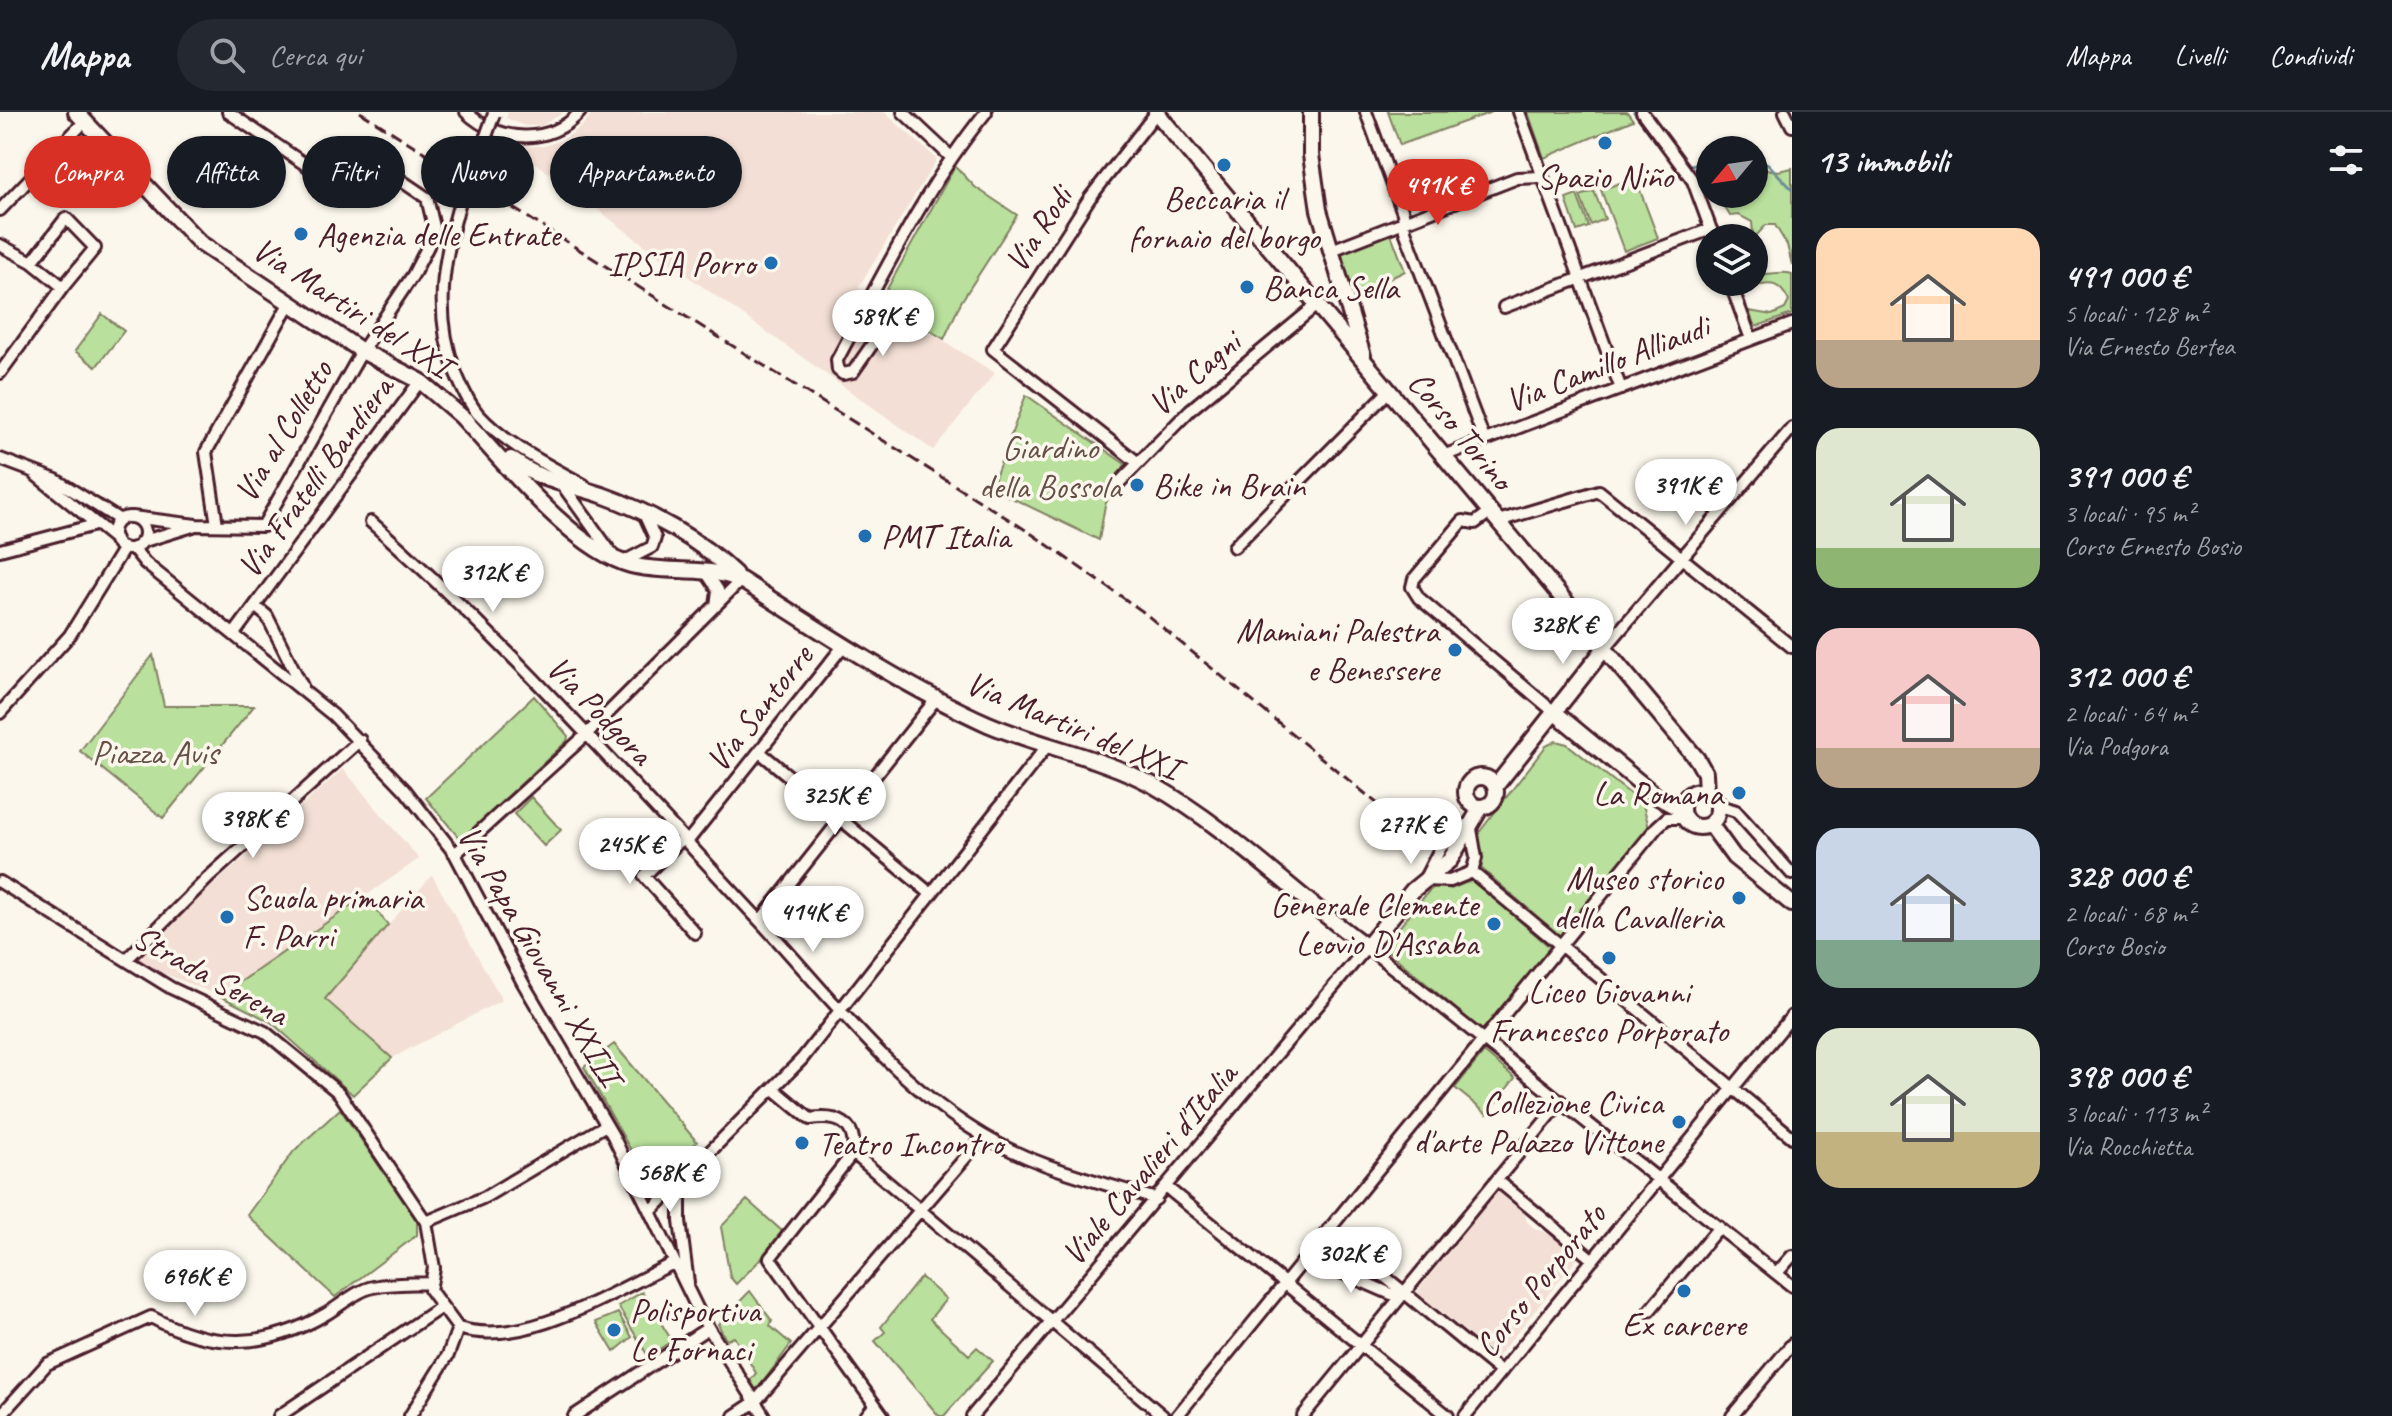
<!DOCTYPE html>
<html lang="it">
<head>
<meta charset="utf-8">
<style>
  :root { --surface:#171b24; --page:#242831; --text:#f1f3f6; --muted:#9ea1a6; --line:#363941; --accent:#d93025 }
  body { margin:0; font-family:Caveat,sans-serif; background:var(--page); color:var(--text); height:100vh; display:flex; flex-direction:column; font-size:30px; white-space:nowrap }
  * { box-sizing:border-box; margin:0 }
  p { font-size:26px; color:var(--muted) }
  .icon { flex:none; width:44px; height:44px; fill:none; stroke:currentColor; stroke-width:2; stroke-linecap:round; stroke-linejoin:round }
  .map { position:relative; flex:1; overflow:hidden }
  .panel { display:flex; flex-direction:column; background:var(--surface); width:600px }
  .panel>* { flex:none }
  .hud { position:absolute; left:24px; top:24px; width:760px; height:72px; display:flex; gap:16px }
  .needle { width:52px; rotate:241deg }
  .tools { position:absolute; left:1696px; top:24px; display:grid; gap:16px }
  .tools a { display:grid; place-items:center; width:72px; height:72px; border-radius:50%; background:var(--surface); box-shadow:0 2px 6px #0004; font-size:40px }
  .price { position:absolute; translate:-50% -68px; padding:0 18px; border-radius:28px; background:#fff; color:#222; font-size:26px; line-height:52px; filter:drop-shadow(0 2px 4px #0008) }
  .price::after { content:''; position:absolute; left:50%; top:48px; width:24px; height:18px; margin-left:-12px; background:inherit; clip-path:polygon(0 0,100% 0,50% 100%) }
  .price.selected { background:var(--accent); color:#fff }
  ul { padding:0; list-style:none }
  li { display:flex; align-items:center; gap:24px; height:200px; padding:0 24px }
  li span { display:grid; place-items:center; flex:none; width:224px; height:160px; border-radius:24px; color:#555 }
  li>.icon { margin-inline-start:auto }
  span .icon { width:96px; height:96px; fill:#fffc; stroke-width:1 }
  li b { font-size:34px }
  h2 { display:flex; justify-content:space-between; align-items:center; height:96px; padding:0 24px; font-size:34px }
  .tag { padding:0 28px; border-radius:36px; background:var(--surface); box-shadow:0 2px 6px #0004; font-size:28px; line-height:72px }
  .tag.selected { background:var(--accent); color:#fff }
  header { display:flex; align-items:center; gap:48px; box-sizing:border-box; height:112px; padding:0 40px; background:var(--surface); border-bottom:2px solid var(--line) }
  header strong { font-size:38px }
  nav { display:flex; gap:44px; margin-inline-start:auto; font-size:28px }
  .search { width:560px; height:72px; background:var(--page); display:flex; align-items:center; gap:20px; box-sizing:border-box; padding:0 28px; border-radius:44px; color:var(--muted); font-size:30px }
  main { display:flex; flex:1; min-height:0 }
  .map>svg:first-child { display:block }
</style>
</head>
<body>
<header>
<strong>Mappa</strong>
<div class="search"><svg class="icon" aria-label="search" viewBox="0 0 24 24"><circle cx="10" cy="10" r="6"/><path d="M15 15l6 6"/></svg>Cerca qui</div>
<nav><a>Mappa</a><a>Livelli</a><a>Condividi</a></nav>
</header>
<main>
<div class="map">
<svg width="1792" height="1304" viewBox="0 0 1792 1304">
  <rect width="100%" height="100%" fill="#fbf7ec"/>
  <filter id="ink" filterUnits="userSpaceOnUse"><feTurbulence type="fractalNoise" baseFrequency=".0125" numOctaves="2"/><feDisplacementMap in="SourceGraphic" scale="16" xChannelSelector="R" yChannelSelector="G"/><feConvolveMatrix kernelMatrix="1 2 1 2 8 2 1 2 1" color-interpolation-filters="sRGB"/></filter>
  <g filter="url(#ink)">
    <path fill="#f3dfd5" d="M508,0H565L541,14H525L506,6Z
      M593,0H884L937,47L858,176L995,261L933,338L651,138L512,33L544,34L564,27L581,15Z
      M343,657L419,747L220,884L130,848Z
      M432,763L502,888L392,946L324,887Z
      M1497,1079L1525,1102L1527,1110L1534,1116L1551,1123L1578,1146L1497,1245L1417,1180Z"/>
    <path fill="#b9e09c" stroke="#828064" stroke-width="2" d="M1388,0H1492L1400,33Z
      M1528,0H1627L1633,8L1544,46Z
      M955,54L975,75L1017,103L961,190L944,227L881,188Z
      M1754,55L1778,59L1792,56V153L1787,133L1775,113H1766L1757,123L1753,122L1752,110L1739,103L1730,104L1717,82H1754Z
      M1635,65L1658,126L1624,139L1601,78Z
      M1594,79L1605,107L1591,113L1580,84Z
      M1577,83L1589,115L1577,119L1566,87Z
      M1391,122L1405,159L1353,185L1338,142Z
      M1754,158C1764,167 1779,157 1792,162V202L1755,215L1749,199L1772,203L1785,197L1789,189C1774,159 1762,180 1740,172L1754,170Z
      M102,202L124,219L96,255L75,239Z
      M1026,283L1125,352L1105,393L1099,428L991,376Z
      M153,543L164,594H254L163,706L80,639Z
      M534,584L568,624L567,629L464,725L459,726L426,686Z
      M1556,629L1567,632L1643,692L1649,716L1561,825L1482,757L1478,722L1546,634Z
      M531,685L561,718L544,734L514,702Z
      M1473,768L1551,836L1482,919L1383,835L1428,780L1437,773L1451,777Z
      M365,784L388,813L325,887L392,946L353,983L271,910L220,884Z
      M614,932L697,1030L684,1043L690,1049L668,1072L648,1062L637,1049L584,955Z
      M1484,940L1515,966L1487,1002L1455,976Z
      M340,997L417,1109V1123L335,1185L247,1103L294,1039Z
      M747,1088L782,1119L764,1144L736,1172L730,1165L721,1115Z
      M921,1165L946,1187L930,1207L969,1243L977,1235L993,1249L944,1304H939L875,1229L885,1220L881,1215Z
      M750,1179L772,1209L770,1214L791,1232L757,1278L750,1269L756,1261L734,1225L726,1228L718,1212Z
      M642,1180L672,1229L648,1244L618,1194Z
      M618,1201L632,1225L614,1240L596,1210Z"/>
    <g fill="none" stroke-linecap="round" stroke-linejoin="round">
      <path stroke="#708f97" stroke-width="3" d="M1634,0L1679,55
        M1754,47L1768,52L1792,77
        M1686,54L1710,49"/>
      <g stroke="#4a1f2b" stroke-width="16">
        <path id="street" d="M466,0C499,31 550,34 580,0
          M903,0L950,44
          M1366,0L1403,101L1405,119L1484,327
          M1519,0L1621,277
          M1642,0L1693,69L1714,126
          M1785,0L1792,14
          M470,62L485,27
          M464,75C446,139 431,194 455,259C461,274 468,290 478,302C506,333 548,353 584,373
          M0,98L84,10
          M0,133L32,150L63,175L0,261
          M1329,139L1517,66L1542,65
          M32,150L66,106L95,136L63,175
          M1730,170L1751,227
          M872,183L886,206L885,214L853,260L843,262L838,258L837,248C883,163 925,75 986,0
          M1504,195L1711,117
          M1443,344L1792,212
          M0,347L56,368L120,408
          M1137,350L993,237L1089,87L1156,1
          M36,363L115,427
          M561,371L612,442
          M1112,378L1190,298L1318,192
          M1490,400L1475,411L1463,409L1414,467L1412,475L1419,486L1553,599
          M132,405L196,413L263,414L362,239L413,163L428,134L434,115L427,86L393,63L334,72L228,0
          M113 421a16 16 0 1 1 32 0a16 16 0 1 1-32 0Z
          M1498,409L1599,379L1792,535
          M371,410C510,533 633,673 760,809C826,880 888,963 971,1016C1027,1053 1093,1068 1156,1087
          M217,413L206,340L289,192
          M141,430L193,414
          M1234,435L1389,279
          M133,436L145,451L333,603L405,678L455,742L523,871L613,1024L701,1204L764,1304
          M0,438L95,413
          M625,449L652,435L655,426L645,404
          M706,460L718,478L716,494
          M255,494L267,504L302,574
          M234,522L420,269
          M1605,536L1792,316
          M0,601L70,523L124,436
          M761,641L931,782
          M1717,693L1736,699L1792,762
          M1470,711L1476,746L1472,760L1450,769L1424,768L1441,735Z
          M683,726L644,764L695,821
          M687,730L844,533
          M455,742L586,623L741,468
          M1472,760L1792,1025
          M0,770L171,876L265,920L339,981L426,1110L434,1156L430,1178L458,1216
          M760,809L936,587
          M126,848L209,765L360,628
          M774,977L810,1007C837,1003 857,1010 853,1041L1163,1304
          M853,1041L770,1146L883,1304
          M637,1068L654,1077L673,1078
          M1497,1068L1593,1148
          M680,1071V1109L688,1171
          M1166,1075L1448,1304
          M650,1100L802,947L1047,634
          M426,1110L485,1085L606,1013
          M1328,1118L1501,1260
          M1306,1145L1391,1182H1404
          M1777,1161L1792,1144
          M1649,1199L1719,1115
          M458,1216C526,1237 613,1179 674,1151
          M0,1304L47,1252L151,1205C212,1238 266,1237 326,1202C340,1194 357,1178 373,1175C391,1171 411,1172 429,1171
          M279,1304L441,1195
          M410,1304L448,1243L458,1216
          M574,1304L708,1216
          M734,1304L755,1290L984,1024
          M866,1304L875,1293
          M972,1304L1367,835L1792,1174
          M1177,1304L1657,715L1667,706H1684
          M1303,1304L1560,991
          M1465,1304L1792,904
          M1732,1304L1792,1232"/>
      </g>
      <g stroke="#4a1f2b" stroke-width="20">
        <path id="secondary" d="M76,0L200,131L362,239L420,269L468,310
          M1156,0L1697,647L1705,661L1706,680
          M1311,0V43L1319,98L1363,244
          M461,304C502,348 573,438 631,453C668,462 705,453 741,468C821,519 901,573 988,612C1042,635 1102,645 1153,673C1231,717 1295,783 1367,835L1413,778L1450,748L1481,695
          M511,347C539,369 569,372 602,383C648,399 700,428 735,462
          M1553,599L1656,684L1682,698
          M1466 680a15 15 0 1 1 30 0a15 15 0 1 1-30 0Z
          M1495,675L1605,536
          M1682 697a18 18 0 1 1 36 0a18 18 0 1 1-36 0Z
          M1710,712L1734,745L1792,792"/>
      </g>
      <use href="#street" stroke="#fbf7ec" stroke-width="10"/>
      <use href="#secondary" stroke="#fbf7ec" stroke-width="14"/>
      <path stroke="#4a1f2b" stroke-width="3" stroke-dasharray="12 6" stroke-linecap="butt" d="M360,0L1029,420L1142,499L1395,706"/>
      <g stroke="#4a1f2b" stroke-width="16" stroke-linecap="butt">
        <path id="street-bridge" d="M485,27L494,2
          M464,75L470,62"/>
      </g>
      <use href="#street-bridge" stroke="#fbf7ec" stroke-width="10"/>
    </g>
  </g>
  <g fill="#1f6fb2" stroke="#fbf7ec" stroke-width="3">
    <circle cx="1605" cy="31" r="8"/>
    <circle cx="1224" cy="53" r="8"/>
    <circle cx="301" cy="122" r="8"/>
    <circle cx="771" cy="151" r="8"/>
    <circle cx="1247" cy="175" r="8"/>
    <circle cx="1137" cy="373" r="8"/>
    <circle cx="865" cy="424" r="8"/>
    <circle cx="1455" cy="538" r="8"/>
    <circle cx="1739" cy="681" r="8"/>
    <circle cx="1739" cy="786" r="8"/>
    <circle cx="227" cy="805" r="8"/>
    <circle cx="1494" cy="812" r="8"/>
    <circle cx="1609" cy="846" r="8"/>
    <circle cx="1679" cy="1010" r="8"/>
    <circle cx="802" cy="1031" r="8"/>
    <circle cx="1684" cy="1179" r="8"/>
    <circle cx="614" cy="1218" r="8"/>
  </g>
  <g text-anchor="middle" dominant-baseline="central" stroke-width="7" stroke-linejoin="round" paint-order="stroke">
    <g font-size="34" fill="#4a1f2b" stroke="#fbf7ec" text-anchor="start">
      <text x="1605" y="64" text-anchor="middle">Spazio Niño</text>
      <text x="1224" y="86" text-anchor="middle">Beccaria il<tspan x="1224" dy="39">fornaio del borgo</tspan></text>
      <text x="317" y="122">Agenzia delle Entrate</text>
      <text x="755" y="151" text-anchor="end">IPSIA Porro</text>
      <text x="1263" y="175">Banca Sella</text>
      <text x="1153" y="373">Bike in Brain</text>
      <text x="881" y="424">PMT Italia</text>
      <text x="1439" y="518" text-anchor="end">Mamiani Palestra<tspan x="1439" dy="39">e Benessere</tspan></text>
      <text x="1723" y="681" text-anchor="end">La Romana</text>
      <text x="1723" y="766" text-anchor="end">Museo storico<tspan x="1723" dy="39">della Cavalleria</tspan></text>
      <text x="243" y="785">Scuola primaria<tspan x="243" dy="39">F. Parri</tspan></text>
      <text x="1478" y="792" text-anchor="end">Generale Clemente<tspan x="1478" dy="39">Leovio D'Assaba</tspan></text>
      <text x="1609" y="879" text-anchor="middle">Liceo Giovanni<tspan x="1609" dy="39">Francesco Porporato</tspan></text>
      <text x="1663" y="990" text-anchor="end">Collezione Civica<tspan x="1663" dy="39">d'arte Palazzo Vittone</tspan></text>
      <text x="818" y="1031">Teatro Incontro</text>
      <text x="630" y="1198">Polisportiva<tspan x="630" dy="39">Le Fornaci</tspan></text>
      <text x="1684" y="1212" text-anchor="middle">Ex carcere</text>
    </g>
    <g font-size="34" fill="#4a1f2b" stroke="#fbf7ec">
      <text transform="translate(1038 117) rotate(-57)">Via Rodi</text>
      <text transform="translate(352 195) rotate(33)">Via Martiri del XXI</text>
      <text transform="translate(1607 251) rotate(-21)">Via Camillo Alliaudi</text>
      <text transform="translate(1194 261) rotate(-41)">Via Cagni</text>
      <text transform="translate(1461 318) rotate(50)">Corso Torino</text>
      <text transform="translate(283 319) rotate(-59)">Via al Colletto</text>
      <text transform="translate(315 365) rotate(-54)">Via Fratelli Bandiera</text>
      <text transform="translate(759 596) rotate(-52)">Via Santorre</text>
      <text transform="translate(600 598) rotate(46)">Via Podgora</text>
      <text transform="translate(1073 613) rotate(23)">Via Martiri del XXI</text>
      <text transform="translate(540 843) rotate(60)">Via Papa Giovanni XXIII</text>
      <text transform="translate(211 863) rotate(29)">Strada Serena</text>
      <text transform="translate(1149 1052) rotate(-50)">Viale Cavalieri d'Italia</text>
      <text transform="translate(1540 1168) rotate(-51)">Corso Porporato</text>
    </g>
    <g font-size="34" fill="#664f47" stroke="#fbf7ec">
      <text x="1050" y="335">Giardino<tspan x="1050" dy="39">della Bossola</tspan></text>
      <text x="155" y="640">Piazza Avis</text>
    </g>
  </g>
</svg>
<div class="tools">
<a><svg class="needle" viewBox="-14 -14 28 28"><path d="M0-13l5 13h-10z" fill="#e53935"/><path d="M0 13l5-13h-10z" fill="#9ea1a6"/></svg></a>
<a><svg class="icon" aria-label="layers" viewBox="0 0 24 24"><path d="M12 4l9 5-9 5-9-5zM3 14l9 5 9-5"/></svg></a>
</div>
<b class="price selected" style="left:1438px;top:115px">491K €</b>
<b class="price" style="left:883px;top:246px">589K €</b>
<b class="price" style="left:1686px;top:415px">391K €</b>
<b class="price" style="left:493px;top:502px">312K €</b>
<b class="price" style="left:1563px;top:554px">328K €</b>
<b class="price" style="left:835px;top:725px">325K €</b>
<b class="price" style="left:253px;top:748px">398K €</b>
<b class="price" style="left:1411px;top:754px">277K €</b>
<b class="price" style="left:630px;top:774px">245K €</b>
<b class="price" style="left:813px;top:842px">414K €</b>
<b class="price" style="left:670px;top:1102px">568K €</b>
<b class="price" style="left:1351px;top:1183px">302K €</b>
<b class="price" style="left:195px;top:1206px">696K €</b>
<div class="hud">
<a class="tag selected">Compra</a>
<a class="tag">Affitta</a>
<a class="tag">Filtri</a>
<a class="tag">Nuovo</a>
<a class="tag">Appartamento</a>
</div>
</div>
<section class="panel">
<h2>13 immobili<svg class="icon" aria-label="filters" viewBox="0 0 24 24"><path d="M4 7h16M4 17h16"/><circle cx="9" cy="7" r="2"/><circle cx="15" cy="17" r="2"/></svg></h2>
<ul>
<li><span style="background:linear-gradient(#ffd9b3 70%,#b9a48a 0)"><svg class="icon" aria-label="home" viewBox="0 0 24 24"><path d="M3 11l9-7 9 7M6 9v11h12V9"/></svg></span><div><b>491 000 €</b><p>5 locali · 128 m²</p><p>Via Ernesto Bertea</p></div></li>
<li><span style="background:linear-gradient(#dfe7d0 75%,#8fb573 0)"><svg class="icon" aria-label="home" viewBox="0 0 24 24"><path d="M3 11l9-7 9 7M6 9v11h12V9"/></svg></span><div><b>391 000 €</b><p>3 locali · 95 m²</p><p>Corso Ernesto Bosio</p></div></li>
<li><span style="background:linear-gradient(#f6c9c9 75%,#b9a48a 0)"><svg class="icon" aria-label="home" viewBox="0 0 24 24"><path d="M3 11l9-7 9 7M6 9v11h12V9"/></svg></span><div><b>312 000 €</b><p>2 locali · 64 m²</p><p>Via Podgora</p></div></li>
<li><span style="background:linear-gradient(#c9d6e8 70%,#7fa58c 0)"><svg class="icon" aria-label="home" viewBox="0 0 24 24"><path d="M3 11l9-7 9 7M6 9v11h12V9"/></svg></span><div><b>328 000 €</b><p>2 locali · 68 m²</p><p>Corso Bosio</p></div></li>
<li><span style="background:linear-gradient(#dfe7d0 65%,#c2b280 0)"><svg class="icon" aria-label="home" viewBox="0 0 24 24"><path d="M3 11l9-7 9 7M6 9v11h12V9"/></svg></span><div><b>398 000 €</b><p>3 locali · 113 m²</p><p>Via Rocchietta</p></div></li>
</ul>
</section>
</main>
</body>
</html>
